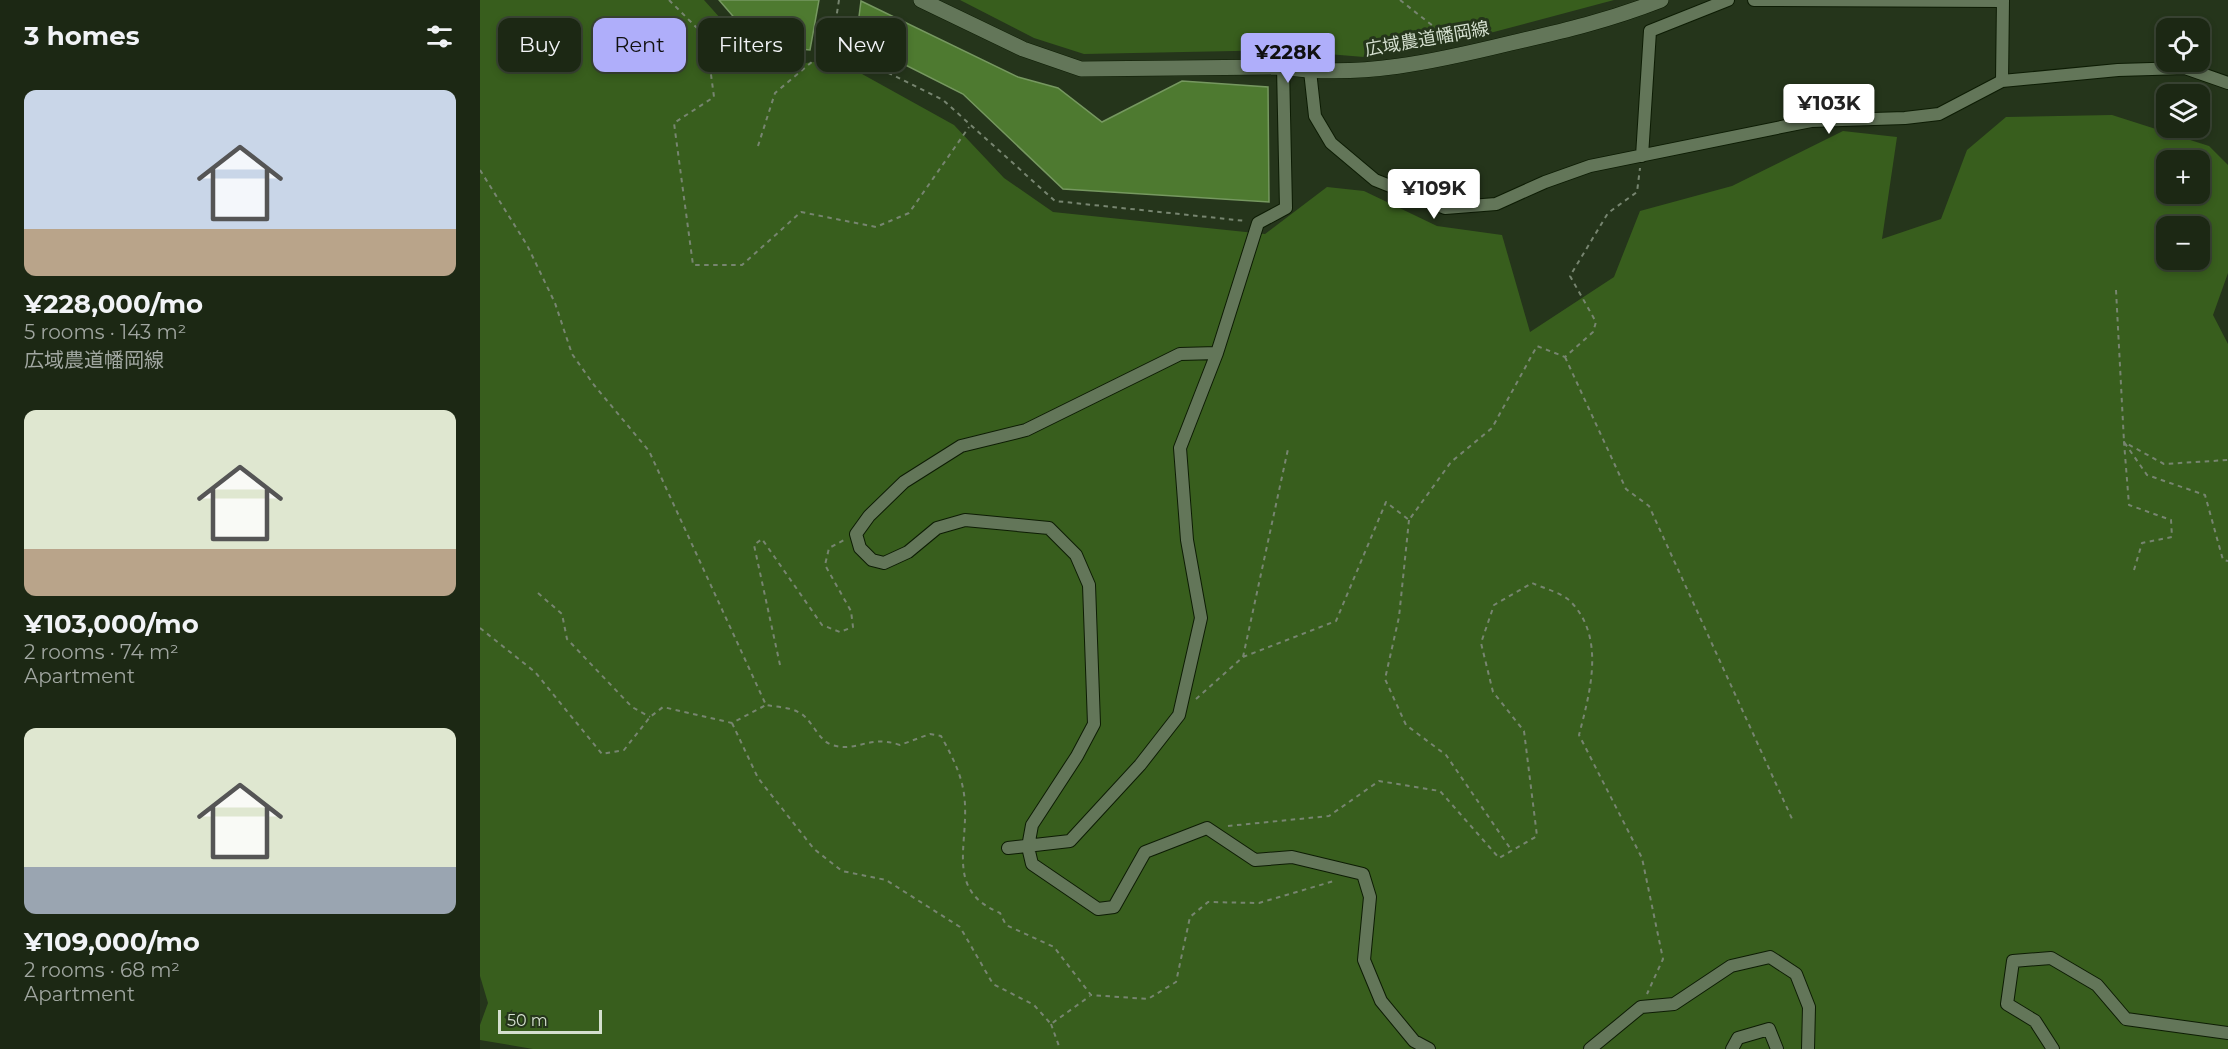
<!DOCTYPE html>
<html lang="en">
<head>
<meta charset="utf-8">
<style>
  :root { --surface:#1c2814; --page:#293422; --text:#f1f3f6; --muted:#a0a6a0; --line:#3a4434; --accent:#afaefa }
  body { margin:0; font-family:Montserrat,"Noto Sans JP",sans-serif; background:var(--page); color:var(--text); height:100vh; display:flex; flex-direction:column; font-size:22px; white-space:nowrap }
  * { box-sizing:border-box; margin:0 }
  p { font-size:20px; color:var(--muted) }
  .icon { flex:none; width:33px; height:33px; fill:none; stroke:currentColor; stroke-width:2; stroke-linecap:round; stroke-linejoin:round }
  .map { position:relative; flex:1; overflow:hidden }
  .panel { display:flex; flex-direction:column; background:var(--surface); width:480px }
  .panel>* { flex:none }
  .hud { position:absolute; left:18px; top:18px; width:570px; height:54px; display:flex; gap:12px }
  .fabs { position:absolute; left:1676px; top:18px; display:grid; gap:12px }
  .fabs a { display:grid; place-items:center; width:54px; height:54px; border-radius:12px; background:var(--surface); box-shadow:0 3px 9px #0003,0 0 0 2px var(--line); font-size:30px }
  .scale { position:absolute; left:18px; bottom:15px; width:104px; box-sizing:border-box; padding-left:6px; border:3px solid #d4dfcf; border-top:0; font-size:16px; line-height:21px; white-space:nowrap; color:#d4dfcf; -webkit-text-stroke:4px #25351b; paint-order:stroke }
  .price { position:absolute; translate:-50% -51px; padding:0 14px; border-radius:6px; background:#fff; color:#222; font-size:20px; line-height:39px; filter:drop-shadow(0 2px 3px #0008) }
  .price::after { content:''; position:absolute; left:50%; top:36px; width:18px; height:14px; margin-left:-9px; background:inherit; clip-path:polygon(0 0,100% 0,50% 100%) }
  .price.selected { background:var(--accent); color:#111 }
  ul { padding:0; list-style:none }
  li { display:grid; align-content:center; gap:12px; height:318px; padding:0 24px }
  li span { display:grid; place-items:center; height:186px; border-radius:12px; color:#555 }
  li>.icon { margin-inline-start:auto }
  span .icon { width:108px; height:108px; fill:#fffc; stroke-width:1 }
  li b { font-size:26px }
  h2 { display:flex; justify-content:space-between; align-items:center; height:72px; padding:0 24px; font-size:26px }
  .pill { padding:0 21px; border-radius:12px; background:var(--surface); box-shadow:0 3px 9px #0003,0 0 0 2px var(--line); font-size:21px; line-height:54px }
  .pill.selected { background:var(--accent); color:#111 }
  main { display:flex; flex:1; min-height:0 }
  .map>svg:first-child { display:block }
</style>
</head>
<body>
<main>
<section class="panel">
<h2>3 homes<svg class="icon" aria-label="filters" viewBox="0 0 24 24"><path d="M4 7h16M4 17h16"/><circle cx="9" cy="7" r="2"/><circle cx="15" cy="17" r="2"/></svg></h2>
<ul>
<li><span style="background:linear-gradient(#c9d6e8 75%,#b9a48a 0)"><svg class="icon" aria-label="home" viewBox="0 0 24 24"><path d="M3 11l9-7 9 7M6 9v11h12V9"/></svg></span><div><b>¥228,000/mo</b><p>5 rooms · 143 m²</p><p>広域農道幡岡線</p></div></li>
<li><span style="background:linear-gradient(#dfe7d0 75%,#b9a48a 0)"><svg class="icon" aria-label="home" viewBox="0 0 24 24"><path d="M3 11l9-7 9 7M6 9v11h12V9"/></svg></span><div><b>¥103,000/mo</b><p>2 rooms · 74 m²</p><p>Apartment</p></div></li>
<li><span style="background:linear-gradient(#dfe7d0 75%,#9aa5b1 0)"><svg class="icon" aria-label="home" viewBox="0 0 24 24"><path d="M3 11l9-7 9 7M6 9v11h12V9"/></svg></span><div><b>¥109,000/mo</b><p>2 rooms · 68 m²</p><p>Apartment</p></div></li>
</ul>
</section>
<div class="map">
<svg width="1748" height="1049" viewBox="0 0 1748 1049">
  <rect width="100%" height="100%" fill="#25351b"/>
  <path fill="#385e1d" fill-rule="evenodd" d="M0,0H224L267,48L304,66L355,59L474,125L524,178L573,212L785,234L847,187L884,191L957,226L1022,235L1050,332L1134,277L1160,211L1252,186L1363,131L1417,137L1402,239L1461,219L1487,150L1526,117L1632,115L1729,146L1748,165V273L1733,315L1748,344V1049H53L0,1040V1025L8,1003L0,976ZM1686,160H1719V194H1686ZM1686,226H1719V260H1686Z
    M480,0H1134L1010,33L884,57L799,50L604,54L554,38Z"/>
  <path fill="#4e7a30" stroke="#769860" stroke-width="1.5" d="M239,0H339L330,50L278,45Z
    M381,1L538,77L578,88L622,122L702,81L788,87L789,202L583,189L483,94L376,40Z"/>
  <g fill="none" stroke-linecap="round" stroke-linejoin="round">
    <g stroke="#0d1c04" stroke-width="14">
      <path id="minor" d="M1274,0L1523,1
        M830,71L835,116L851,143L895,180L965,208L1016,204L1065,182L1110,166L1331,121L1425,118L1459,114L1522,81L1638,70L1705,68L1748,83
        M1522,81L1523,0
        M1162,156L1170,31L1248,0
        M737,353L700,354L546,430L481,446L424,482L389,516L376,534L380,548L392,560L404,563L428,552L457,528L485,520L569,528L596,555L609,585L614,724L597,756L552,825L548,847L552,864L618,909L634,907L665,852L727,828L775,860L812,857L883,874L890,897L884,960L901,1001L934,1041L949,1049
        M528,848L590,841L660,765L699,715L721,618L707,540L700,448L737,353L778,223L806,208L803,67
        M1110,1049L1161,1007L1194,1004L1251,966L1290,957L1316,974L1329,1007L1328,1049
        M1252,1049L1258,1038L1289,1029L1297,1049
        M1573,1049L1555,1021L1527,1004L1533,961L1571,958L1617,985L1646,1019L1748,1033"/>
    </g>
    <g stroke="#0d1c04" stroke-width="16">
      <path id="tertiary" d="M441,0L543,49L601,69L803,67C879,79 957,61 1031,43C1084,31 1130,20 1181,0"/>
    </g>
    <path stroke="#778570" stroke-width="2" stroke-dasharray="4.5 4.5" stroke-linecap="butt" d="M189,0L226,37L234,97L194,123L213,265H262L321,212L396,227L429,213L489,127
      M359,0L352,45L463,100L575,201L766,221
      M920,0L972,41
      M278,146L295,93L352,45
      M0,170L47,245L75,303L92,354L114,385L169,451L286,705C296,707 309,707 318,712C332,718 337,740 352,745C378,753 388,734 420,745L450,734L461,736C473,758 484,778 485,805C487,850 467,891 520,913L526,925L574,947L611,995L668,999L696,982L710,917L728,902L779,903L854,881
      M1636,290L1644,442L1667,475L1725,495L1743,560L1748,561
      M1085,357L1146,489L1169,506L1313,821
      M929,520L919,617L905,679L926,725L966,755L1032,851
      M1654,570L1662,543L1692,537L1691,520L1649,505L1644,442L1684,464L1748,460
      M58,593L82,614L87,639L152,707L170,717
      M0,628L55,672L122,754L144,750L170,717L183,707L252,723L286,705
      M763,657L808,449
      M300,665L274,545L282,539L342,625L360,632L373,627L371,611L345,565L349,548L366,539
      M716,699L763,657L856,621L906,502L929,520L971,462L1012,428L1057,346L1085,357L1113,332L1116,322L1090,276L1128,213L1157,192L1160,168
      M252,723L278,778L334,849L362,871L406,880L480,927L513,984L554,1005L571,1024L610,996
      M748,826L849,816L899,781L960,791L1019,858L1057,836L1044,731L1013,692L1001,643L1014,605L1052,583C1063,588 1082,593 1090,601C1126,637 1110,692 1099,735L1162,858L1183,959L1167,994
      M571,1024L580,1049"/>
    <use href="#minor" stroke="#637659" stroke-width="12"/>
    <use href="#tertiary" stroke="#637659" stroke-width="15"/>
  </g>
  <g text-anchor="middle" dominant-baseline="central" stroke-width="6" stroke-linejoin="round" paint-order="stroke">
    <g font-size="18" fill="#d4dfcf" stroke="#25351b">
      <text transform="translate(947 39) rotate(-10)">広域農道幡岡線</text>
    </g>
  </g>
</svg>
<div class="fabs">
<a><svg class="icon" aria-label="locate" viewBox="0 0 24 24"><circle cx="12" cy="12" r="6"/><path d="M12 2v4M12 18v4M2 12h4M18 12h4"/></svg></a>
<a><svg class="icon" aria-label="layers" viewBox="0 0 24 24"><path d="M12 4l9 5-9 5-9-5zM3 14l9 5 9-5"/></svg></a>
<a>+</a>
<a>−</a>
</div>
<div class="scale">50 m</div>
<b class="price selected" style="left:808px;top:84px">¥228K</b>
<b class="price" style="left:1349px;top:135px">¥103K</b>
<b class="price" style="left:954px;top:220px">¥109K</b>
<div class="hud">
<a class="pill">Buy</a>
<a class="pill selected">Rent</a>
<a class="pill">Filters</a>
<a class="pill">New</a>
</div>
</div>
</main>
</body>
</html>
